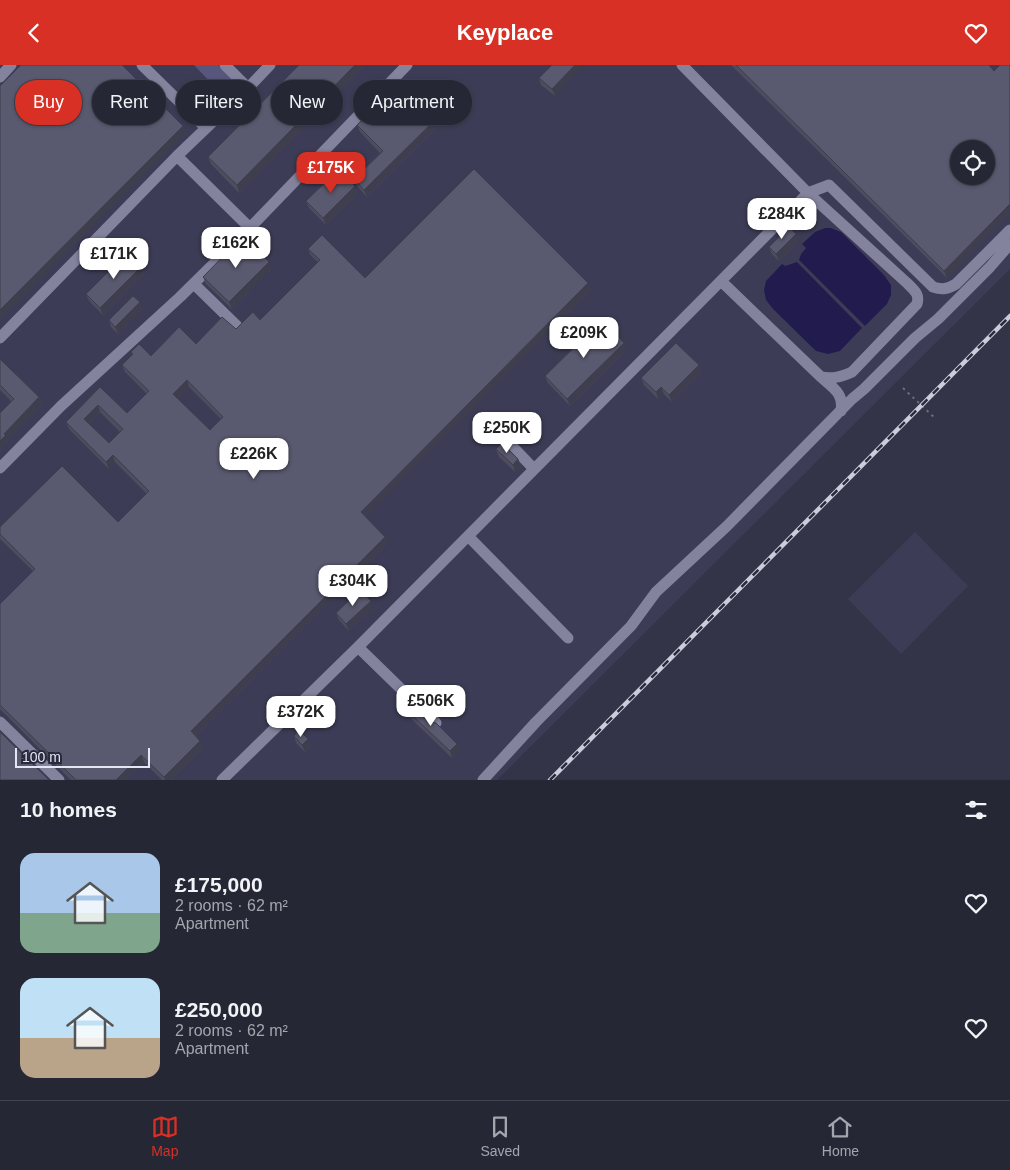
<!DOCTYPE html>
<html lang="en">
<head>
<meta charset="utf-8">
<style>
  :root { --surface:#262735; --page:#2e2f3d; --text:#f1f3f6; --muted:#a4a5ad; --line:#424450; --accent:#d93025 }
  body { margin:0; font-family:Arial,sans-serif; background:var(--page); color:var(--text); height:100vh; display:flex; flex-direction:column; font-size:19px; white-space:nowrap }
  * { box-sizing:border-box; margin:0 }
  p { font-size:16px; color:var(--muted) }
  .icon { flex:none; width:28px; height:28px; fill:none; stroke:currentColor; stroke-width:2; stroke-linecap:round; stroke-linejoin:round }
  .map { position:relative; height:715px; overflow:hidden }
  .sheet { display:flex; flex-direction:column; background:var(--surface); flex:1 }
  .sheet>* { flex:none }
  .hud { position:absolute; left:15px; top:15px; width:500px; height:45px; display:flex; gap:10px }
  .fabs { position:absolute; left:950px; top:75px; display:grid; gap:10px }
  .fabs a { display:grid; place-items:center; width:45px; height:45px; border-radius:50%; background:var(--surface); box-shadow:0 1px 4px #0004,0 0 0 1px var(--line); font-size:25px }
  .scale { position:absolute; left:15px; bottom:12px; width:135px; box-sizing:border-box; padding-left:5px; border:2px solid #e5e6f3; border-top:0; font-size:14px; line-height:18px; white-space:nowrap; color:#e5e6f3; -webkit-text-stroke:4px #292a3d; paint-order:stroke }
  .price { position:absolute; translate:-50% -42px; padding:0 11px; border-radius:10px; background:#fff; color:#222; font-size:16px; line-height:32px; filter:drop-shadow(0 1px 2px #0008) }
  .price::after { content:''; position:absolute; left:50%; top:30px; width:15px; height:11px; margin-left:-8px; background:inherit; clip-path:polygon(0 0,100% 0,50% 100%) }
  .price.selected { background:var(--accent); color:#fff }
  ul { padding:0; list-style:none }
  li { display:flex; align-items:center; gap:15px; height:125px; padding:0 20px }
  li span { display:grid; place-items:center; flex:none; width:140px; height:100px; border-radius:15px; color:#555 }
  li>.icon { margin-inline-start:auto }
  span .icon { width:60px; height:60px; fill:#fffc; stroke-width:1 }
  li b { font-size:21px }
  h2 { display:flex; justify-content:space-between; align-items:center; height:60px; padding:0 20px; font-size:21px }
  .pill { padding:0 18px; border-radius:22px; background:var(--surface); box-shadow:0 1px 4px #0004,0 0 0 1px var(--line); font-size:18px; line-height:45px }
  .pill.selected { background:var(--accent); color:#fff }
  header { display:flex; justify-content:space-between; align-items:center; height:65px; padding:0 20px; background:var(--accent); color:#fff; font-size:22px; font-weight:600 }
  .tab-bar { display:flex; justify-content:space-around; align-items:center; height:70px; border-top:1px solid var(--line); background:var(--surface); font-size:14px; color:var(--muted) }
  .tab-bar a { display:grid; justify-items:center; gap:2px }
  .tab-bar .selected { color:var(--accent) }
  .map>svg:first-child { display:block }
</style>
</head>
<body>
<header><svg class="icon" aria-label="back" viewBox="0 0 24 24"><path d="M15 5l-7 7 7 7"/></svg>Keyplace<svg class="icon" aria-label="heart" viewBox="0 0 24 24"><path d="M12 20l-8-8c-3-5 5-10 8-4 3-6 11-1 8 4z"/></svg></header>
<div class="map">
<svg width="1010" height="715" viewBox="0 0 1010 715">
  <rect width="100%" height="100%" fill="#333447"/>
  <path fill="#3c3c56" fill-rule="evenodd" d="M0,0H1010V204L497,715H0ZM959,84H986V111H959Z
    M915,467L968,521L901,589L848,534Z"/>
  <path fill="#57577d" d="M194,0H218L234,17L236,24L231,29L221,21L216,23Z"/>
  <path fill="#221c4e" d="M825,163H831L841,167L884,210L891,220V230L887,239L865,261L799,195L801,189L806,183L802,179L815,167Z
    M797,197L862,263L840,286L828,289L816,286L773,244L766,235L764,225L766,216L782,199L785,201Z"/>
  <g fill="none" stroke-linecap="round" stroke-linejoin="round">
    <path stroke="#6b6c7d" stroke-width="2" stroke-dasharray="2.5 4" stroke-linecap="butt" d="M903,323L936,354"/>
    <path stroke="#83839e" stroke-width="11" d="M142,0L206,63
      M225,0L248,23L270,0
      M682,0L808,128L907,218C914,225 920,229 917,239L852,307C841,312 833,314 821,312L721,216
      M0,12L11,0
      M177,91L250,163
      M194,219L237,261
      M0,273L177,91L248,23
      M821,312C833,323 844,328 841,346
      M487,355L534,404
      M0,403L61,341L180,232L244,169L407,0
      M468,471L568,573
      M358,582L436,658
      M0,657L59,715
      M222,715L358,582L808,128L829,120L933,222C942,225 948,224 956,219L1010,165
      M483,715L536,657L631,561L656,527L727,461L852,334L864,324L915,273L938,254L990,202L1010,179"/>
    <g stroke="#cccddb" stroke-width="4.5">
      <path id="rail" d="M550,715L1010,251"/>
    </g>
    <use href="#rail" stroke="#292a3d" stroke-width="2.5" stroke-dasharray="8" stroke-linecap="butt"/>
  </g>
  <path fill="#4d4d5f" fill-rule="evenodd" d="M299,0H365L239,128L211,99L208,92Z
    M552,0L555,31L541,20L539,13Z
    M731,0H989L947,213Z
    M445,45L447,52L367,132L357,121L354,114L380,88L360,67L357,60L411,58Z
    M358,128L326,160L309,143L306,136Z
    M799,176L779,196L772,189L769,182Z
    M308,184L365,213L588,218L591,225L365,452L385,472L387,479L196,671L200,676L203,683L171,715H162L144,697L126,715H71L0,644V539L33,506L0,474V462L118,457L147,429L115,397L109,404L69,364L66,357L100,322L127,348L147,329L125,307L122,300L132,290L131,287L151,291L196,279L260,255L318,197L311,191ZM189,322L221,354L210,365L178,334ZM100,347L120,367L109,378L89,359Z
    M142,201L144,209L103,250L89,236L86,229Z
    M271,204L232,244L206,219L203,212Z
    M140,237L142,244L118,269L111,262L109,255Z
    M626,285L570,341L548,318L545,311Z
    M0,294L39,332L42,339L7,375L8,377L0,386V348L11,336L0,325Z
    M699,300L701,308L672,337L664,329L658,334L644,320L641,313Z
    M496,384L518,394L521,401L515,407L499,392Z
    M373,543L349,566L339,555L336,548Z
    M400,639L457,679L460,686L452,693L403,646Z
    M294,671L311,681L305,687L296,678Z"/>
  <path fill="#3e3e4e" d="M355,0H365L239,128L237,120Z
    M575,0H584L555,31L552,24Z
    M445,45L447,52L367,132L364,125Z
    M183,61L186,68L0,254V245Z
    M355,121L358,128L326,160L323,153Z
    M1010,139V149L947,213L944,206Z
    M796,169L799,176L779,196L776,189Z
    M269,197L271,204L232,244L229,237Z
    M142,201L144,209L103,250L100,243Z
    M588,218L591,225L363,455L361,447Z
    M140,237L142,244L118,269L115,262Z
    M624,278L626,285L570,341L567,334Z
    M699,300L701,308L672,337L669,330Z
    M187,315L189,322L176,336L173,329Z
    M661,322L664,329L658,334L656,327Z
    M39,332L42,339L7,375L8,377L0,386V376L4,369Z
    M98,340L100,347L87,361L84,354Z
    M113,390L115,397L109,404L106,397Z
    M518,394L521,401L515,407L513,400Z
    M385,472L387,479L193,674L191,666Z
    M371,536L373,543L349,566L346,559Z
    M308,674L311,681L305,687L302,680Z
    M200,676L203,683L171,715H165L164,712Z
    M457,679L460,686L452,693L450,686Z
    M141,690L144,697L126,715H116Z"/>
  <path fill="#59596f" stroke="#3e3e4e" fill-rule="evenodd" d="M21,0H122L183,61L0,245V21Z
    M299,0H355L237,120L208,92Z
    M552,0H575L552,24L539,13Z
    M736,0H989L994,6L1000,0H1010V139L944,206ZM959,84H986V111H959Z
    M386,32L411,58L435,35L445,45L364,125L354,114L383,86L357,60Z
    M339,104L355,121L323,153L306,136Z
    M474,104L588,218L361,447L385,472L191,666L200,676L164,712L141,690L116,715H76L0,640V539L35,504L0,469V462L62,401L118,457L149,426L113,390L106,397L66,357L100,322L127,348L149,326L122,300L133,289L131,287L139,279L151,291L179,262L196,279L222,252L236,264L253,247L260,255L320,195L308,184L322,170L365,213ZM187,315L223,352L210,365L173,329ZM98,340L123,364L109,378L84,354Z
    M789,162L796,169L776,189L769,182Z
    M243,171L269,197L229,237L203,212Z
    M128,187L142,201L100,243L86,229Z
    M133,231L140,237L115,262L109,255Z
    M602,255L624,278L567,334L545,311Z
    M676,278L699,300L669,330L661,322L656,327L641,313Z
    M0,294L39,332L4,369L6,370L0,376V348L14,334L0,320Z
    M502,378L518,394L513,400L496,384Z
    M360,525L371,536L346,559L336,548Z
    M405,634L428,656L436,658L457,679L450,686L400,639Z
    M299,665L308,674L302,680L294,671Z
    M0,667L49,715H0Z"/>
</svg>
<div class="fabs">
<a><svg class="icon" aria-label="locate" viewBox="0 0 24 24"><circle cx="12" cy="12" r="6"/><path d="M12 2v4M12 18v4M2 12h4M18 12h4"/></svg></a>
</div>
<div class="scale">100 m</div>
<b class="price selected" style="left:331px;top:129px">£175K</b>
<b class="price" style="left:782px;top:175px">£284K</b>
<b class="price" style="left:236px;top:204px">£162K</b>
<b class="price" style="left:114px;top:215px">£171K</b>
<b class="price" style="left:584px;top:294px">£209K</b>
<b class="price" style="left:507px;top:389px">£250K</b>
<b class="price" style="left:254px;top:415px">£226K</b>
<b class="price" style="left:353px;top:542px">£304K</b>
<b class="price" style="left:431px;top:662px">£506K</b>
<b class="price" style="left:301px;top:673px">£372K</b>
<div class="hud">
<a class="pill selected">Buy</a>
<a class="pill">Rent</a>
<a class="pill">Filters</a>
<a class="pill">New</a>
<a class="pill">Apartment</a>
</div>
</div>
<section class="sheet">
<h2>10 homes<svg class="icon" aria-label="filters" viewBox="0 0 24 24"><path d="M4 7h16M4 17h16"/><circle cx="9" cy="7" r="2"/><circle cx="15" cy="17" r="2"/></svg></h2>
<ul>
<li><span style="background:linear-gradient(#a9c7e8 60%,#7fa58c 0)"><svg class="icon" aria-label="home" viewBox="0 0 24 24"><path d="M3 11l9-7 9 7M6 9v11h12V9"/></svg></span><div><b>£175,000</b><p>2 rooms · 62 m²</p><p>Apartment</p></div><svg class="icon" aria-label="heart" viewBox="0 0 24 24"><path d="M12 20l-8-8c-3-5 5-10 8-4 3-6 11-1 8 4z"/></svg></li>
<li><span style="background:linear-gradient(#bfe0f5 60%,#b9a48a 0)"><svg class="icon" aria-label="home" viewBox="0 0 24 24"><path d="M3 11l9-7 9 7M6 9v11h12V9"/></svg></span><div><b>£250,000</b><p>2 rooms · 62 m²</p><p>Apartment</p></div><svg class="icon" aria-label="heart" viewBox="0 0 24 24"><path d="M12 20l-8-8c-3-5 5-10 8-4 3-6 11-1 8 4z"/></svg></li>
</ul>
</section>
<nav class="tab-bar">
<a class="selected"><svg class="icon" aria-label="map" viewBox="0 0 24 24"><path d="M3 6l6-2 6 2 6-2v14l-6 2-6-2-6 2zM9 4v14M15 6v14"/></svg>Map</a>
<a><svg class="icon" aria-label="saved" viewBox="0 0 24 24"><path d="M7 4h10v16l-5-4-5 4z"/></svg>Saved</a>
<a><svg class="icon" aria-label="home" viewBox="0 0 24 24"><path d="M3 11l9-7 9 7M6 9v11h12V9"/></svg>Home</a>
</nav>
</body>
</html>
